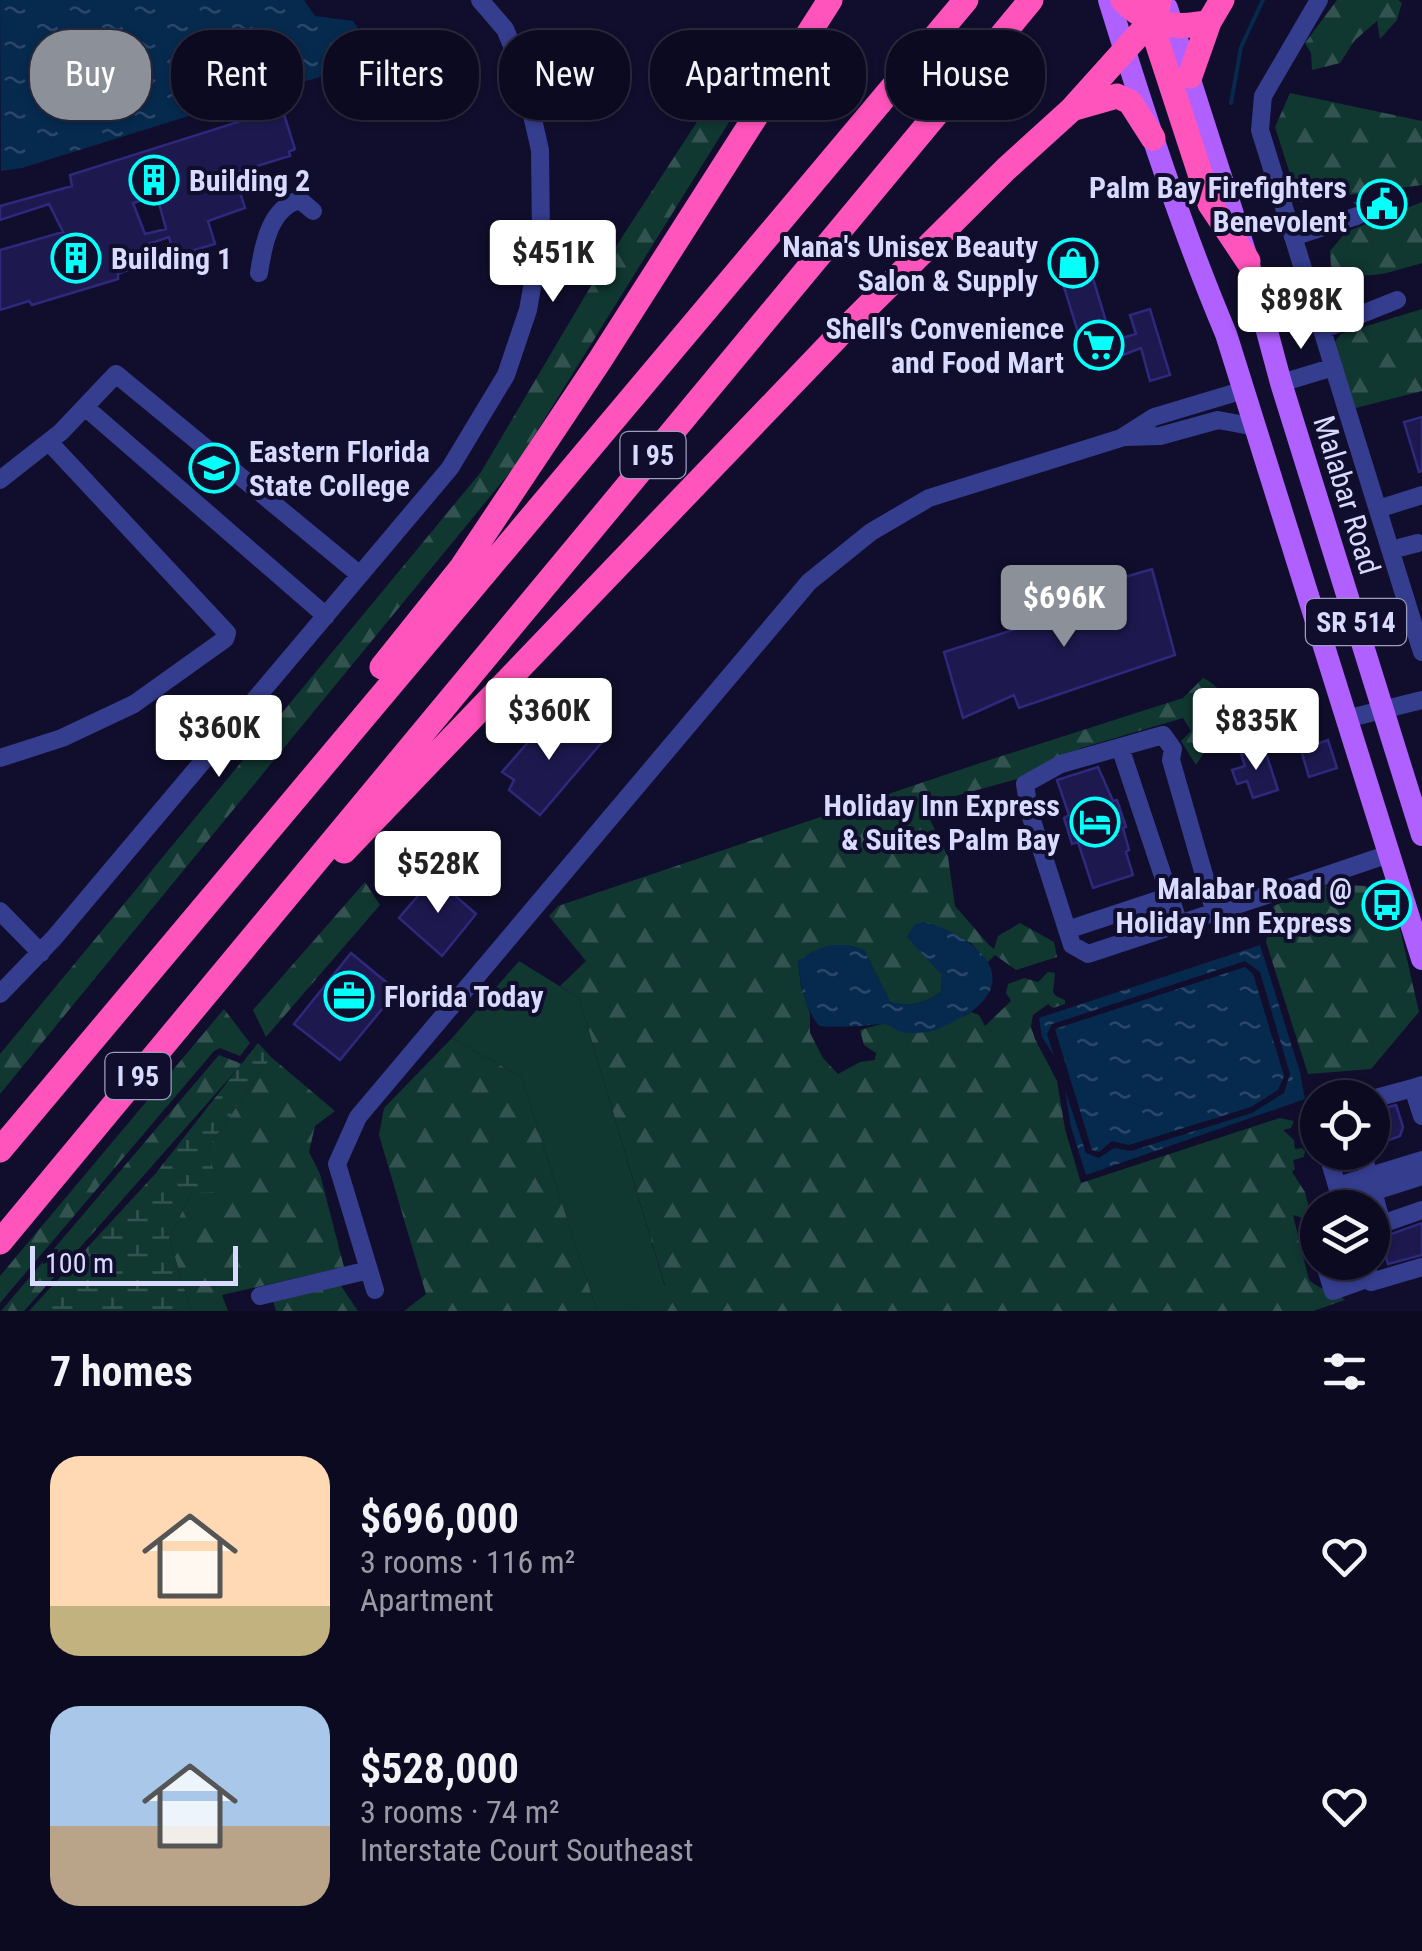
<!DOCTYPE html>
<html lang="en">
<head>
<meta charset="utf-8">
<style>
  :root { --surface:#0c0a21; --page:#15132a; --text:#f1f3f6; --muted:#9a9aa5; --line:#2c2b3f; --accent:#8c9099 }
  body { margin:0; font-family:"Roboto Condensed",sans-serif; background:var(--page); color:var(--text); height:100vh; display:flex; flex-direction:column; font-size:38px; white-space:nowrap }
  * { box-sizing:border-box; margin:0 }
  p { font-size:32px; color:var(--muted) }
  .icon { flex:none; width:55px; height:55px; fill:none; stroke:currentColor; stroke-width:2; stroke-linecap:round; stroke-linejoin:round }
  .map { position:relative; height:1311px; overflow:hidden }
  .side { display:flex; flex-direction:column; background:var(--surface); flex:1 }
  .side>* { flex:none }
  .banner { position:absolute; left:30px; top:30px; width:1362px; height:90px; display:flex; gap:20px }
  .fabs { position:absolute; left:1300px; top:1080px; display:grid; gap:20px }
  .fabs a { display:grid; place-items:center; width:90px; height:90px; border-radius:50%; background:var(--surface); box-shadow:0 2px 8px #0004,0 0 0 2px var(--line); font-size:50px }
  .scale { position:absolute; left:30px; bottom:25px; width:208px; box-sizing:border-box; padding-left:10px; border:5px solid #d9daff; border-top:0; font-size:28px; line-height:35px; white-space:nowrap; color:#d9daff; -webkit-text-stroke:8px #100e2c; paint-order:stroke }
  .price { position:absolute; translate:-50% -85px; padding:0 22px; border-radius:10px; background:#fff; color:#222; font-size:32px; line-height:65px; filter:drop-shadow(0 2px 5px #0008) }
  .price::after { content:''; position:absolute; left:50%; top:60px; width:30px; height:22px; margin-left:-15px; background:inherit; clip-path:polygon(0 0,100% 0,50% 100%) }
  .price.selected { background:var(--accent); color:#fff }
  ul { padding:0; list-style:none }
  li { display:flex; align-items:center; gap:30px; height:250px; padding:0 50px }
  li span { display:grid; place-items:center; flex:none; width:280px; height:200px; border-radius:30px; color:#555 }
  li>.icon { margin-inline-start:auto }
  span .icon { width:120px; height:120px; fill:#fffc; stroke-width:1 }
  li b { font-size:42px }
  h2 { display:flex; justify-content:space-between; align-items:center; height:120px; padding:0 50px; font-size:42px }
  .pill { padding:0 35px; border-radius:40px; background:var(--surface); box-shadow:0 2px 8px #0004,0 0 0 2px var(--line); font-size:35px; line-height:90px }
  .pill.selected { background:var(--accent); color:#fff }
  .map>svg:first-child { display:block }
</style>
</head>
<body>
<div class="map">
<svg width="1422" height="1311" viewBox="0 0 1422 1311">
  <defs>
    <pattern id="forest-firs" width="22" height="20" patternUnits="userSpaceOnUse" patternTransform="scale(2.5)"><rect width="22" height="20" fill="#113731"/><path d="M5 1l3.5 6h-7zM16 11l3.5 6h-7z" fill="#335350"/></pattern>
    <pattern id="wetland-marsh" width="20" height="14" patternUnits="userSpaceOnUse" patternTransform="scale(2.5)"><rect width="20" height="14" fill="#113731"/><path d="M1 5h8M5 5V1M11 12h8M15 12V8" fill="none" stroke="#335350"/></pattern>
    <pattern id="water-ripples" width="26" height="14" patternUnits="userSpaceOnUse" patternTransform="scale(2.5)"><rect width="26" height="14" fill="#06294e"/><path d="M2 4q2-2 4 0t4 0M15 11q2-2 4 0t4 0" fill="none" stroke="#2a4769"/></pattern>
  </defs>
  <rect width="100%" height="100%" fill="#100e2c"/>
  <path fill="#113731" d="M519,961L579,998L665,1287L631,1311H597L521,1077L452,1038Z"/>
  <path fill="url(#forest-firs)" d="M1337,0H1398L1402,3L1397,20L1380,39L1377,21L1355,40L1340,63L1312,70L1311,53L1305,43Z
    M734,65L749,71L752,85L516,465L0,1094V1054L481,472L598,274Z
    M1290,93L1422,121V185L1299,202L1275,127Z
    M1422,202V263C1390,272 1362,284 1331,266L1330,251L1346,232Z
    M1422,309V391L1352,409L1333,344L1341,334Z
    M1203,678C1224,686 1233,715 1237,737L1231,746L1205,751L1196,765L1181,741L1191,731L1183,718L1081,748L1024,777L923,805L948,857L955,906L989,945L994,949L998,936L1020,923L1054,942L1057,957L1016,970L995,955L988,962L971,943L926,922L915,925L908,937L942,975L941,992C923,1004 911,1007 890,1002L864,950C838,940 821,945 798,962L801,986L810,1014V1033L823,1058L838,1074L860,1062L875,1060L876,1053L864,1045L860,1030L885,1023C908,1036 926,1033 948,1022C957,1018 963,1018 971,1012L979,1015L985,1026L1011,1001L1006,993L1008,984L1024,978L1038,982L1048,972L1055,973L1053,992L1056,996L1065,1000V1004L1053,1008L1048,1004L1033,1015L1031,1026L1035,1039L1057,1081L1065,1129L1081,1183L1280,1118L1294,1121L1291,1128L1283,1130L1294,1140L1295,1149L1302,1148L1305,1151L1304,1157L1293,1160L1295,1169L1292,1172L1305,1192L1310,1212L1305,1219L1293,1215L1309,1280C1320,1291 1335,1290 1345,1300L1313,1311H631L665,1286L579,998L560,986L586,961L549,916L558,906L980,763L1183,698Z
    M365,882L380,905L266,1037L253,1010Z
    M1331,884L1365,886L1393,898L1419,1012L1371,1069L1308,1074L1266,942L1273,906Z
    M224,1009L250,1043L240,1056L220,1048L214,1051L0,1303V1276Z
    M452,1038L521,1077L597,1311H404L426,1294L379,1135L384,1108Z
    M219,1055L242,1064L24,1311H1Z
    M271,1057L335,1111L315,1126L309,1152L320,1174L344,1267L222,1295L228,1311H191L169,1238L191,1193L207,1149Z
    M339,1283L358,1311H276L273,1300Z"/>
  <path fill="url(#wetland-marsh)" d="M258,1043L271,1057L207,1149L220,1192L191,1193L169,1238L191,1311H29L156,1173Z"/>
  <path fill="url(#water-ripples)" d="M0,0H304L315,16L353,21L362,34L363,46C345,66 325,79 298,82L22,168L1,171Z
    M926,922C955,930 1015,962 984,1000C972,1014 955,1021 940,1028C930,1033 912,1034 902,1032C894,1030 889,1023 881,1024C859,1026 841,1028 819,1026C804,1007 801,985 798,961C821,945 838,940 864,950L890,1002C911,1007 923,1004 941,992L942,975L907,937L914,925Z
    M1260,945L1300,1072L1305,1099L1086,1175L1071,1127L1065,1090L1086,1153L1099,1158L1114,1148L1131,1151L1252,1113L1284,1093L1290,1074L1260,972L1245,961L1052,1024L1047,1034L1054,1056L1042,1037L1039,1018Z
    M1245,967L1253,974L1284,1076L1278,1090L1251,1107L1129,1145L1112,1141L1099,1152L1092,1150L1055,1029Z"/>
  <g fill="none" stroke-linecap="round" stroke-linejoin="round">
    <path stroke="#06294e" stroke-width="4" d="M1231,103L1241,47L1263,0"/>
  </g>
  <path fill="#1d194f" stroke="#2f297d" stroke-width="2.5" fill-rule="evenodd" d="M282,108L295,149L289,152L290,156L234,173L245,208L208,221L215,244L174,256L169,237L148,244L152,260L118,274V279L32,305L29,301L0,310V250L63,232L49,204L0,220V206L72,186L70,175ZM157,196L166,229L145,234L133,203Z
    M1390,193L1396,213L1367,223L1368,211L1356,203Z
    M1081,239L1112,341L1136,334L1130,315L1150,309L1170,375L1150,381L1141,348L1089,368L1052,248Z
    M1422,417V471L1419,472L1404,422Z
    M1152,569L1175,655L1019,708L1014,695L963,718L944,652L1119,596L1118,579Z
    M551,716L578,733L583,727L603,741L540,815L509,790L514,780L502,772Z
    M1328,740L1337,768L1309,777L1301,750Z
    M1264,747L1278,790L1253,798L1247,781L1237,784L1232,770L1245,766L1241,754Z
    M1098,767L1113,801L1117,800L1126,827L1123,828L1129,850L1126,852L1133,875L1093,888L1078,842L1072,844L1064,818L1069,815L1057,780Z
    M434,877L476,914L442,956L399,918Z
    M351,953L397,991L340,1060L294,1024Z
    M1396,1105L1403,1127L1400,1136L1372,1146V1111Z
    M1422,1223V1255L1388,1264L1380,1238Z"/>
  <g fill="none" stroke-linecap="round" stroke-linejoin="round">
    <path stroke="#353d8f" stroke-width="18" d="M1319,0L1263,96L1260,130L1422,652
      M1293,237L1357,216
      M259,273C263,246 270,207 300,200L313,211
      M1322,330L1397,300
      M1281,383L1334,367
      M85,407L326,616
      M1126,437L1160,436L1218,420L1256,427
      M0,480L61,432L116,374L360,575
      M1378,509L1422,495
      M1391,550L1418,543
      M1346,719L1422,700
      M1120,747L1179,924
      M0,758L62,738L134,704L225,639L227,633L49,442
      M0,911L41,953
      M1215,913L1171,760L1173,749L1163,735L1061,764L1025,784L1029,811L1072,945L1088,954C1189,921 1289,888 1389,854
      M1067,930L1170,896
      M0,994L54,938L450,468L506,375L528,310L541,238L540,150L521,67L505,29L480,0
      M1422,1085L1413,1088L1422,1116
      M1372,1099L1413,1088
      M1318,1114V1123
      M1327,1152L1337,1186
      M1363,1155L1382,1224
      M1422,1160L1337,1186L1341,1202L1422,1176
      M1373,1227L1422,1210
      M1324,1262L1333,1291L1369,1278
      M1365,1262L1371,1282L1422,1267
      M375,1290L337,1164L358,1117L809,582L871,532L929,498L1121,438L1154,417L1244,390
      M260,1296L369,1270"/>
    <path stroke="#b060ff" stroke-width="22" d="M1109,0C1144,113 1180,225 1226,334L1422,959
      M1167,8L1248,261L1281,383L1422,835"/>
    <path stroke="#ff54bb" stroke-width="25" d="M1123,0C1147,25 1176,30 1209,22
      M1146,8L1210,204L1248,261
      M1190,76L1209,22L1222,0
      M1075,108L1117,96L1130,102L1153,138
      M382,667L462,567L600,360L830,0
      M344,851L838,336L1006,169L1071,110L1151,21L1157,12L1159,0
      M0,1150L966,0
      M0,1242L1031,0"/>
  </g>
  <defs>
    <g id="building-ring" transform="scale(2.5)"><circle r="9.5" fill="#100e2c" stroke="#05fff9" stroke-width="1.5"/><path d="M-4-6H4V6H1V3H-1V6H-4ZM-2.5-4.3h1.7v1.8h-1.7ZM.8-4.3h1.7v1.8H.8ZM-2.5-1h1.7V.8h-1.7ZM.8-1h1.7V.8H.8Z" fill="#05fff9"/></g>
    <g id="civic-ring" transform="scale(2.5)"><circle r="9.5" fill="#100e2c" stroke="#05fff9" stroke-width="1.5"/><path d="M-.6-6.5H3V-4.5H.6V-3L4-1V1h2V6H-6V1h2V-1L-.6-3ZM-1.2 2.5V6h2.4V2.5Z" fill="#05fff9"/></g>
    <g id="shop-ring" transform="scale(2.5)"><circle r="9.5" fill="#100e2c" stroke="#05fff9" stroke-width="1.5"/><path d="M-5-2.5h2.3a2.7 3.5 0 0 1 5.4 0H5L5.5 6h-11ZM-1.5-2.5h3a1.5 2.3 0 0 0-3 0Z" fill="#05fff9"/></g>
    <g id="supermarket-ring" transform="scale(2.5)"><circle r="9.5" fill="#100e2c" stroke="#05fff9" stroke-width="1.5"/><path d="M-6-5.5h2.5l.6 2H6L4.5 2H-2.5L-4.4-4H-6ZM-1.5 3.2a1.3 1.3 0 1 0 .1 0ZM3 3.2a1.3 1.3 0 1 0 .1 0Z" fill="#05fff9"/></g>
    <g id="university-ring" transform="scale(2.5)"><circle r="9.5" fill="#100e2c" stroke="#05fff9" stroke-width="1.5"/><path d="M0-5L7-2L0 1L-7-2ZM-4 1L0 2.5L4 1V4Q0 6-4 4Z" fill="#05fff9"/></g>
    <g id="hotel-ring" transform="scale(2.5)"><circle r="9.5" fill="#100e2c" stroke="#05fff9" stroke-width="1.5"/><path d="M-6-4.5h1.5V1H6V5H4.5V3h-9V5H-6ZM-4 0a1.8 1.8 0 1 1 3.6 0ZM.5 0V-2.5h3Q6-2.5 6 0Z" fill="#05fff9"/></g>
    <g id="bus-ring" transform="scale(2.5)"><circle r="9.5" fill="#100e2c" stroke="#05fff9" stroke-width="1.5"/><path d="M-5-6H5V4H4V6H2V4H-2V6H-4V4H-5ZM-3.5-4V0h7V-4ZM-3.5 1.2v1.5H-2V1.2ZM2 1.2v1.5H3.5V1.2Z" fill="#05fff9"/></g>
    <g id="office-ring" transform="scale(2.5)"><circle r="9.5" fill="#100e2c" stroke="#05fff9" stroke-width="1.5"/><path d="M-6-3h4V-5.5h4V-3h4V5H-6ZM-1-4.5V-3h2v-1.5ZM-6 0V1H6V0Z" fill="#05fff9"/></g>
  </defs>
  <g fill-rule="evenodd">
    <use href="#building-ring" x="154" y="180"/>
    <use href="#civic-ring" x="1382" y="204"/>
    <use href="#building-ring" x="76" y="258"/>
    <use href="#shop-ring" x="1073" y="263"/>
    <use href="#supermarket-ring" x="1099" y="345"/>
    <use href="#university-ring" x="214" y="468"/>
    <use href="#hotel-ring" x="1095" y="822"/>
    <use href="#bus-ring" x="1387" y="905"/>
    <use href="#office-ring" x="349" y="996"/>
  </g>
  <g text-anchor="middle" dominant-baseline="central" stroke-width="8" stroke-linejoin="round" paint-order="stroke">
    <g fill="#100e2c" stroke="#9d9dc0" stroke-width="2.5">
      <rect x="620.5" y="432" width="65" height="46" rx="8"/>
      <rect x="1306" y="599" width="100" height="46" rx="8"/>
      <rect x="105.5" y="1053" width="65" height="46" rx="8"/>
    </g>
    <g font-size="28" font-weight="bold" fill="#d9daff">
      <text x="653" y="455">I 95</text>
      <text x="1356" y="622">SR 514</text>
      <text x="138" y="1076">I 95</text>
    </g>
    <g font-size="30" font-weight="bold" fill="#d9daff" stroke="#100e2c" text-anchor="end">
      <text x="189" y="180" text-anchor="start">Building 2</text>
      <text x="1347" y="187">Palm Bay Firefighters<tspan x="1347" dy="34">Benevolent</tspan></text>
      <text x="1038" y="246">Nana's Unisex Beauty<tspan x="1038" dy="34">Salon &amp; Supply</tspan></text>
      <text x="111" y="258" text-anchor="start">Building 1</text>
      <text x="1064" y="328">Shell's Convenience<tspan x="1064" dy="34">and Food Mart</tspan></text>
      <text x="249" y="451" text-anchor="start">Eastern Florida<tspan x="249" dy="34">State College</tspan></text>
      <text x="1060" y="805">Holiday Inn Express<tspan x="1060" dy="34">&amp; Suites Palm Bay</tspan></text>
      <text x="1352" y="888">Malabar Road @<tspan x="1352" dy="34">Holiday Inn Express</tspan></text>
      <text x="384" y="996" text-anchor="start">Florida Today</text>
    </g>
    <g font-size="30" fill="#d9daff" stroke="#100e2c">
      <text transform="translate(1347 495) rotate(73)">Malabar Road</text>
    </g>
  </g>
</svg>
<div class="fabs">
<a><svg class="icon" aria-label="locate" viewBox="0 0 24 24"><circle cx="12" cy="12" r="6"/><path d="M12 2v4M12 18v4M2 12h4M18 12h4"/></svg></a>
<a><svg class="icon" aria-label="layers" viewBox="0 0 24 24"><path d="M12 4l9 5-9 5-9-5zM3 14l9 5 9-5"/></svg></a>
</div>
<div class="scale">100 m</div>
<b class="price" style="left:553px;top:305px">$451K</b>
<b class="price" style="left:1301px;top:352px">$898K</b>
<b class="price selected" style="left:1064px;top:650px">$696K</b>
<b class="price" style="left:549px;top:763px">$360K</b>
<b class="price" style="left:1256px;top:773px">$835K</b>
<b class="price" style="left:219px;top:780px">$360K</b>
<b class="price" style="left:438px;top:916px">$528K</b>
<div class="banner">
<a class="pill selected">Buy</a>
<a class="pill">Rent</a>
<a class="pill">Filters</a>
<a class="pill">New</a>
<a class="pill">Apartment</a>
<a class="pill">House</a>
</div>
</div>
<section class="side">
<h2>7 homes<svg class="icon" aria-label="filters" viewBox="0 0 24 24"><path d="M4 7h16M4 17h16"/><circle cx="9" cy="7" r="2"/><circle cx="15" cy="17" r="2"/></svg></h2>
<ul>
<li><span style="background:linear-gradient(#ffd9b3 75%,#c2b280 0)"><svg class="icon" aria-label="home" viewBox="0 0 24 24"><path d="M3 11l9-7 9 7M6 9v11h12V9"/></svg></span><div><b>$696,000</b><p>3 rooms · 116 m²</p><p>Apartment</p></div><svg class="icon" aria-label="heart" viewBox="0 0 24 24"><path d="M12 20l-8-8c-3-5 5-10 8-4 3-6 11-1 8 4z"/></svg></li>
<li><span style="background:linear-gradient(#a9c7e8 60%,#b9a48a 0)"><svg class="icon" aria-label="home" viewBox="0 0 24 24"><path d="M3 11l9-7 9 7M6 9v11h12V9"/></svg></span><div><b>$528,000</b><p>3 rooms · 74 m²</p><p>Interstate Court Southeast</p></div><svg class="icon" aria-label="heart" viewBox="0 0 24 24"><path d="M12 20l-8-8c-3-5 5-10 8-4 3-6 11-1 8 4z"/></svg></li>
</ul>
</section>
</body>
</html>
